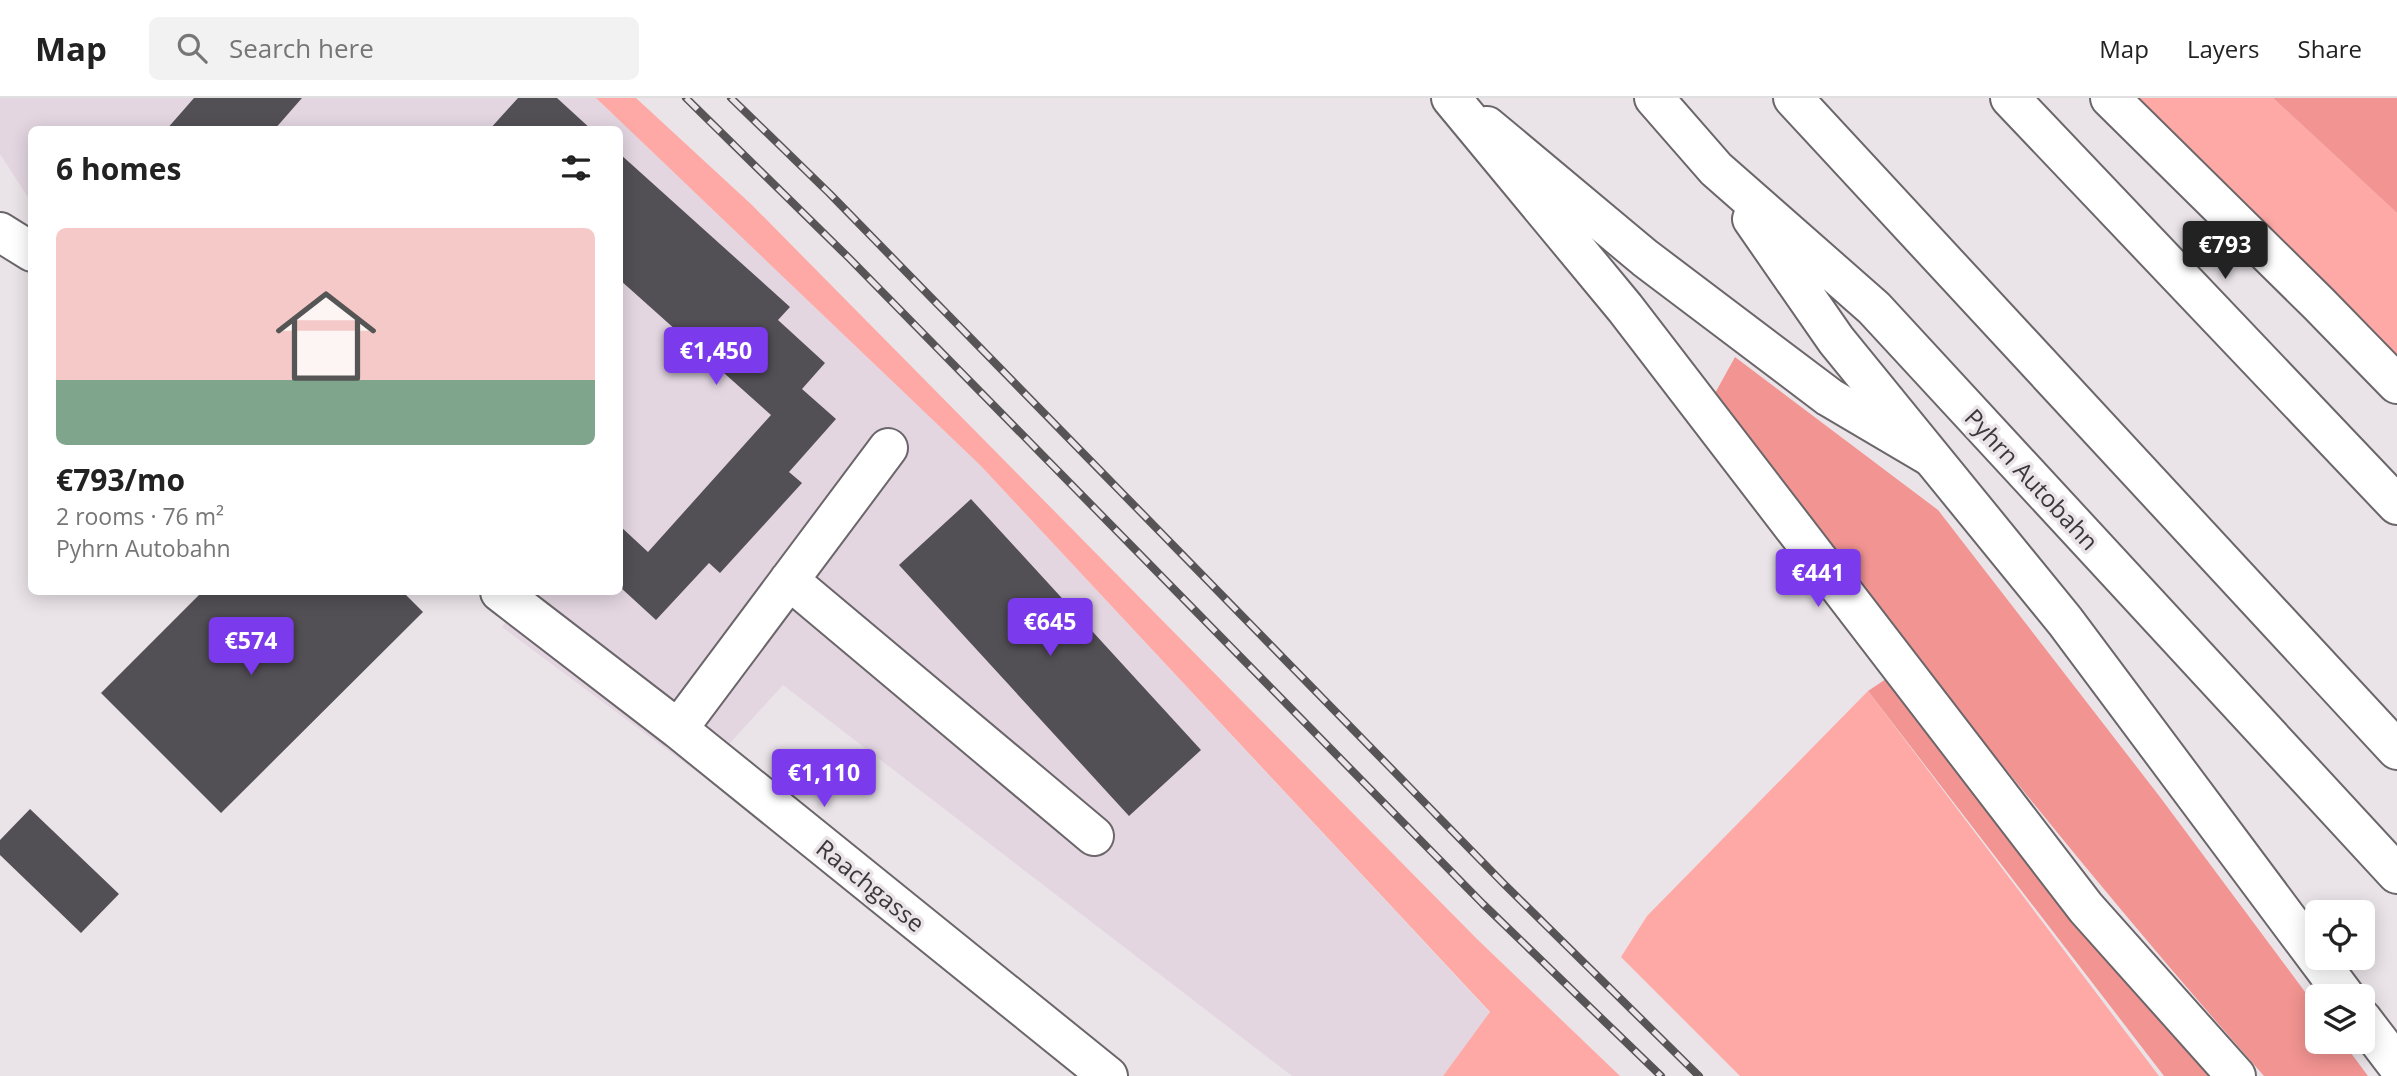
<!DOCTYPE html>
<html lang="en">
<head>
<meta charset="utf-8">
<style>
  :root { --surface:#fff; --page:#f2f2f2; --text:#222; --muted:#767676; --line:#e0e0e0; --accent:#7c3aed }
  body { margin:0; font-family:"Open Sans",sans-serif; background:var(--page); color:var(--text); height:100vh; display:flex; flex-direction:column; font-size:26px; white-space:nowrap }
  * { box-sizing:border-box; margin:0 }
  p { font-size:23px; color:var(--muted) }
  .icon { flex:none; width:38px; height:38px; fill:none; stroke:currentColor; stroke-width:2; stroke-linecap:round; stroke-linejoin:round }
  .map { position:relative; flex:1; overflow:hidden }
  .drawer { position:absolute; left:28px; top:28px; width:595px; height:469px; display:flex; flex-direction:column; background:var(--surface); border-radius:10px; box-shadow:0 4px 18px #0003 }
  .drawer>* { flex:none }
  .tools { position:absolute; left:2305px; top:802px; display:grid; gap:14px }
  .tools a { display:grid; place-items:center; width:70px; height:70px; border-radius:10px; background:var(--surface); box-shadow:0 4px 18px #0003; font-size:35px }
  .price { position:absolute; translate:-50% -60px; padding:0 16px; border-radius:7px; background:var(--accent); color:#fff; font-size:23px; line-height:46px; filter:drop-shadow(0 2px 4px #0008) }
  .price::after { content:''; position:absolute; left:50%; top:42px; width:21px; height:16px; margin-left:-10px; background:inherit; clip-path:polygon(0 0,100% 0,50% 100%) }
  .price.active { background:#222; color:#fff }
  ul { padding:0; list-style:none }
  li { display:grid; align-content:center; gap:14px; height:371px; padding:0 28px }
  li span { display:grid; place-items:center; height:217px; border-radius:10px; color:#555 }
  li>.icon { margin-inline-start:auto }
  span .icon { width:126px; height:126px; fill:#fffc; stroke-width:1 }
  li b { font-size:30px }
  h2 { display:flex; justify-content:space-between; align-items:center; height:84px; padding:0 28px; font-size:30px }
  header { display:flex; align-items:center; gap:42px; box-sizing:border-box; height:98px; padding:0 35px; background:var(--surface); border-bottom:2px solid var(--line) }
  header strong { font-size:33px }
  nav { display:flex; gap:38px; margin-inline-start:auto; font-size:24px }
  .search { width:490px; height:63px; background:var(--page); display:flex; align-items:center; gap:18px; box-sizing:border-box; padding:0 24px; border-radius:10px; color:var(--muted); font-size:26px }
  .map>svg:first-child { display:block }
</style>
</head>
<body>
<header>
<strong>Map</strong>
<div class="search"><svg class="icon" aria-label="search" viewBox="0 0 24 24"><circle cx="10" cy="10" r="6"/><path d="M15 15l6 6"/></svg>Search here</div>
<nav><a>Map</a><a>Layers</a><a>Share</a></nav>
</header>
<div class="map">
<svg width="2397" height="978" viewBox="0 0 2397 978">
  <rect width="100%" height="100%" fill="#eae4e9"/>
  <path fill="#e3d6e1" d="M0,0H596L980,367L1490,915L1443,978H1292L783,587L701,677L502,529L527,494H620V32H32L31,104L0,56Z"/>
  <path fill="#fea9a5" d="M596,0H636L752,107L1478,842L1620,978H1443L1490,914L980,367Z
    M2132,0H2273L2397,115V288Z
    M1868,593L2159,978H1740L1621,859L1647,818Z"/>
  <path fill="#f29491" d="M2273,0H2397V115Z
    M1735,259L1938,412L2160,699L2317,910V943H2342L2368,978H2264C2071,760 1891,529 1714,297Z
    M1886,581L2217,978H2164L1868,593Z"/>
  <path fill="#524f55" d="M194,0H302L274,32H166Z
    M518,0H557L592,32H489Z
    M620,56L790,209L778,222L825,265L802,291L836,321L789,374L802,385L720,475L709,465L656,522L620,489V428L648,454L771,317L620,182Z
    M971,401L1201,652L1129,718L899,467Z
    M202,494H403L423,514L221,715L101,595Z
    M30,711L119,796L81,835L0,757V742Z"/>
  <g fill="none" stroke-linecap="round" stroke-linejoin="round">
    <g stroke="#6b666a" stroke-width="42">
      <path id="minor" d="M2110,0L2319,206L2397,286
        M1487,28L1645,160L1829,299L1929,358
        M0,134L32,154
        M789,482L1094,738
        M500,494L678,631L1108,978
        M678,631L888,350"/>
    </g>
    <g stroke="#6b666a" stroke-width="42">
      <path id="major" d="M1451,0L1625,210L2086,810L2236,978
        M2010,0L2397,407"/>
    </g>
    <g stroke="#6b666a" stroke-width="42">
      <path id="highway" d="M1654,0L1716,71L1874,210L2397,776
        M1793,0L2397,652
        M1752,121L1836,242L2065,523L2345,898
        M2362,921L2397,967"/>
    </g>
    <use href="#minor" stroke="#fff" stroke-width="38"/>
    <use href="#major" stroke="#fff" stroke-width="38"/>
    <use href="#highway" stroke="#fff" stroke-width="38"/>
    <g stroke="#575456" stroke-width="8">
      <path id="rail" d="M686,0L849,160L1483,806L1661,978
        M731,0L829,95L1504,786L1699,978"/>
    </g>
    <use href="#rail" stroke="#eae4e9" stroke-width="5" stroke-dasharray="16" stroke-linecap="butt"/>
  </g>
  <g text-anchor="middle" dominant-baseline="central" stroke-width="7" stroke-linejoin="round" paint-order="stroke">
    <g font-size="24" fill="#3a383a" stroke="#eae4e9">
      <text transform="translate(2032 381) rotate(47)">Pyhrn Autobahn</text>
      <text transform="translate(871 787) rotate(39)">Raachgasse</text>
    </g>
  </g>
</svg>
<div class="tools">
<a><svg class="icon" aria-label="locate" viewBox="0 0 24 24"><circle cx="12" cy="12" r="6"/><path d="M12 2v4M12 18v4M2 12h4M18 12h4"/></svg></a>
<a><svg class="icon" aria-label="layers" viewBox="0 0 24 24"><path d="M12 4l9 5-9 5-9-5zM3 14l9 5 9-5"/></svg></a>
</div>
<b class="price active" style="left:2225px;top:183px">€793</b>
<b class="price" style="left:716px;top:289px">€1,450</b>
<b class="price" style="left:1818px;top:511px">€441</b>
<b class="price" style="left:1050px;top:560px">€645</b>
<b class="price" style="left:251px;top:579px">€574</b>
<b class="price" style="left:824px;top:711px">€1,110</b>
<section class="drawer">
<h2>6 homes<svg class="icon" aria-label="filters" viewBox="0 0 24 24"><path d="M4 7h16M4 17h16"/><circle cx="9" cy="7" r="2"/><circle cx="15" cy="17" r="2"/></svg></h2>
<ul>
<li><span style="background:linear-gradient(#f6c9c9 70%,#7fa58c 0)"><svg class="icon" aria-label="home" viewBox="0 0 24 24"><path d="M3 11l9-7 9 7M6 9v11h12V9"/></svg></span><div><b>€793/mo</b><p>2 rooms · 76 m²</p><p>Pyhrn Autobahn</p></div></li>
</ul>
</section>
</div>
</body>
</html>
